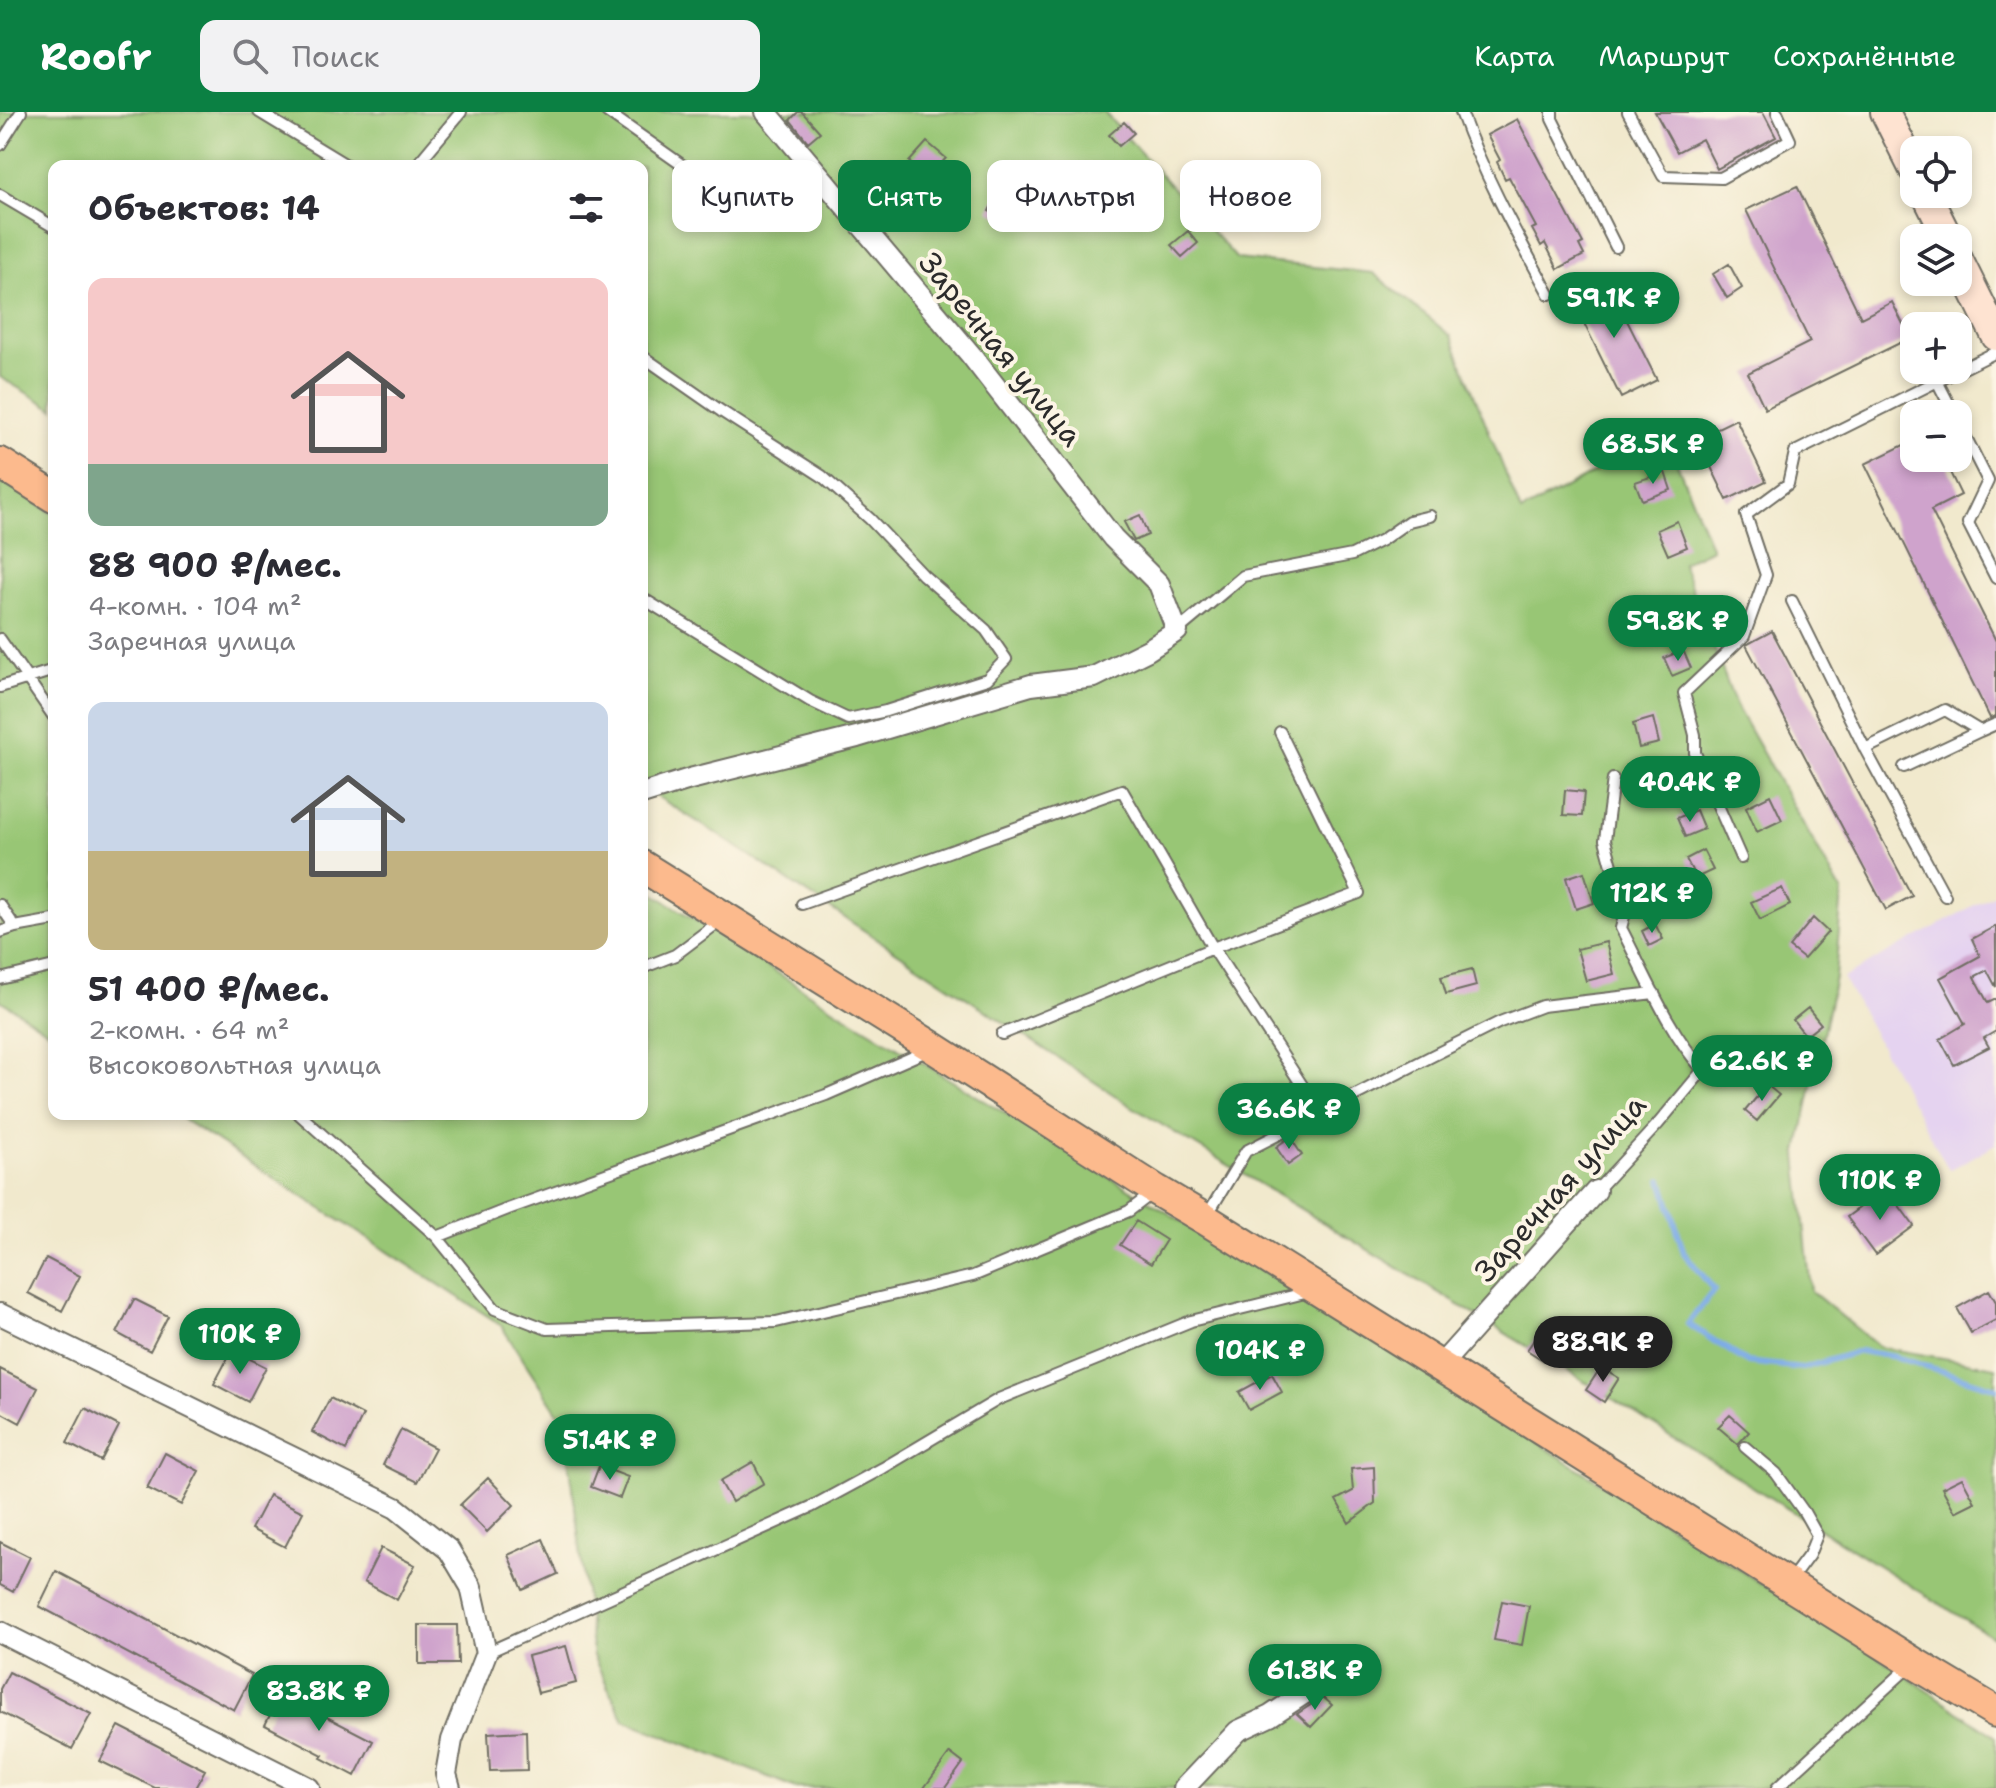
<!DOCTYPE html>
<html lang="ru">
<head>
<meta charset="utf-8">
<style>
  :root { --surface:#fff; --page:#f2f2f3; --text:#2b2b33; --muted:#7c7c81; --accent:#0b8043 }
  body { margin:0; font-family:"Shantell Sans",sans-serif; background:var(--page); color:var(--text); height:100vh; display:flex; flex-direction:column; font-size:30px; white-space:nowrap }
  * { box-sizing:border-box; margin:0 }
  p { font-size:26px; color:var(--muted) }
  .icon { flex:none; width:44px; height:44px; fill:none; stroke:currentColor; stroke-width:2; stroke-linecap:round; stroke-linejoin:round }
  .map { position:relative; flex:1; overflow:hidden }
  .drawer { position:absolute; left:48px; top:48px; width:600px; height:960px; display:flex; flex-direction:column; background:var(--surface); border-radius:16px; box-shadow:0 4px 12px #0003 }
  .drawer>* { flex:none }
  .top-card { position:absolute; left:672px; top:48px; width:760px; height:72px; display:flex; gap:16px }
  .controls { position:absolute; left:1900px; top:24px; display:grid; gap:16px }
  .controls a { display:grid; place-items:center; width:72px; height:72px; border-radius:16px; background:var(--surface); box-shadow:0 4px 12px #0003; font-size:40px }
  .price { position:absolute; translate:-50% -68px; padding:0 18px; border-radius:28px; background:var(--accent); color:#fff; font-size:26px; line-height:52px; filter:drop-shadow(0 2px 4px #0008) }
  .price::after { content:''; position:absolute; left:50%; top:48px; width:24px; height:18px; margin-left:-12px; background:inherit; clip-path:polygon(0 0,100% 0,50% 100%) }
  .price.current { background:#222; color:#fff }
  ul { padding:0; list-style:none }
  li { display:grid; align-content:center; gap:16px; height:424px; padding:0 40px }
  li span { display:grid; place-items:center; height:248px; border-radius:16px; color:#555 }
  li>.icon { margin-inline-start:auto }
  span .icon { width:144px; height:144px; fill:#fffc; stroke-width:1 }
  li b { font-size:34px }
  h2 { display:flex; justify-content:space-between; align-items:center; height:96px; padding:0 40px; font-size:34px }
  .tag { padding:0 28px; border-radius:16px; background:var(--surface); box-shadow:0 4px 12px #0003; font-size:28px; line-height:72px }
  .tag.current { background:var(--accent); color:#fff }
  header { display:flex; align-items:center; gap:48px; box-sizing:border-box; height:112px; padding:0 40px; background:var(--accent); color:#fff }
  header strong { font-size:38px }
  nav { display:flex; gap:44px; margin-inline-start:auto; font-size:28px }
  .search { width:560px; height:72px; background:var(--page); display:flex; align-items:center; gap:20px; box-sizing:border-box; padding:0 28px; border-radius:16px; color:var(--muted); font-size:30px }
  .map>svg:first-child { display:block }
</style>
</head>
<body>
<header>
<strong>Roofr</strong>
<div class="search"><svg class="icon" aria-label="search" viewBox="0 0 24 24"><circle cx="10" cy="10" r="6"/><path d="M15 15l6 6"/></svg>Поиск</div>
<nav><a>Карта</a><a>Маршрут</a><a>Сохранённые</a></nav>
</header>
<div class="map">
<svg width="1996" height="1676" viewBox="0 0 1996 1676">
  <rect width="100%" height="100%" fill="#fcf5e5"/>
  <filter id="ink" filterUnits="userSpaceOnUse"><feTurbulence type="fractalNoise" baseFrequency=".0125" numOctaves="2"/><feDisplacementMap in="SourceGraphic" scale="16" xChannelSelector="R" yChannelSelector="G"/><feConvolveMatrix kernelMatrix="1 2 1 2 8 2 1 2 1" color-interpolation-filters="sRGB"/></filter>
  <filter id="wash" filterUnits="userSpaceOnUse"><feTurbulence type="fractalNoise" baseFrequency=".006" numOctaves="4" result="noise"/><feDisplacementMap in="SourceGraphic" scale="32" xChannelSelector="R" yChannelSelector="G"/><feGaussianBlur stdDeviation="1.8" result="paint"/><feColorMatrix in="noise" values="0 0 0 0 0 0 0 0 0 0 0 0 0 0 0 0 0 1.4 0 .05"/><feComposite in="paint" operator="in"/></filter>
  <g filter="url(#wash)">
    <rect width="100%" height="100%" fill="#f1e9cd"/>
    <path fill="#e5d3f0" d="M1996,781V1032L1949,1058L1843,866Z"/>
    <path fill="#98c675" stroke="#627850" stroke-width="2" d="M0,0H1104L1237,147L1373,161L1451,224L1521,400L1665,322L1712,437L1682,451L1736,594L1842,780L1835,865L1797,1044L1811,1179L1879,1235L1996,1255V1527L1571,1261L1131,994L722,725L642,675V54H54V297L0,265Z
      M0,368L54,402V923L0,888Z
      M642,774L823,890L1309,1187L1881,1547L1996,1625V1676H796L624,1608L593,1544L565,1312L500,1212L175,1002H642Z"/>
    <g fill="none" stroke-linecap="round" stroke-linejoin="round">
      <path stroke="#7dace7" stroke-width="6" d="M1662,1068L1684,1141L1714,1178L1688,1212L1747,1250L1803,1256L1860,1239L1896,1245L1996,1276"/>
    </g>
    <g id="blocks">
      <path fill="#cfa3cc" d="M798,0H802L820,20L808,30L790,8Z
        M1655,0H1763L1776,25L1717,57L1702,27L1677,40Z
        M1517,7L1583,131L1579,133L1584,143L1558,157L1545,131L1541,134L1532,117L1536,115L1509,65L1505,67L1497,50L1500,48L1487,23Z
        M1124,10L1134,21L1119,34L1109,23Z
        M927,30L946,46L928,67L909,50Z
        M868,50L891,71L875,89L851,68Z
        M1797,74L1861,206L1892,190L1910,226L1765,297L1748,261L1810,230L1746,98Z
        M997,83L1015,92L1007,108L989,99Z
        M1188,119L1198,131L1182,145L1171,133Z
        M1729,152L1742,176L1727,186L1713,162Z
        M1607,169L1657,268L1621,286L1572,187Z
        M1736,307L1766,369L1727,388L1697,326Z
        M1914,328V346H1943L1961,383L1931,398L1996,529V604L1990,606L1865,352Z
        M1665,360L1671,378L1642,388L1635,370Z
        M1140,403L1148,423L1134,429L1124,410Z
        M1677,409L1687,435L1668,443L1657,418Z
        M1772,519L1912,784L1886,798L1746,533Z
        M1683,538L1691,556L1672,564L1664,546Z
        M1653,606L1659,631L1639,636L1633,612Z
        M1565,678L1584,680L1582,704L1563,703Z
        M1770,683L1782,708L1757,720L1746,695Z
        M1696,698L1704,717L1685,725L1677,706Z
        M1703,738L1713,758L1696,766L1686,747Z
        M1584,760L1594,791L1576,797L1566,766Z
        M1782,776L1790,793L1760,808L1751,790Z
        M1813,806L1828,820L1804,847L1789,835Z
        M1655,812L1663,827L1649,834L1642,819Z
        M1996,814V875L1987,858L1974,865L1988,891L1996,887V919L1984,926L1989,935L1954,953L1940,927L1965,912L1940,866L1980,844L1972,827Z
        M1606,830L1614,862L1586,869L1577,837Z
        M1472,857L1476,874L1446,882L1441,865Z
        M1808,896L1821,912L1806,924L1793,908Z
        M1767,973L1779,983L1757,1009L1745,999Z
        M1290,1025L1302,1043L1288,1053L1276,1035Z
        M1886,1076L1914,1114L1875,1143L1847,1105Z
        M1136,1109L1166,1128L1151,1152L1120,1133Z
        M46,1146L80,1164L62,1199L28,1181Z
        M1989,1178L1996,1190V1208L1971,1221L1957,1196Z
        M134,1187L168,1204L150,1239L117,1221Z
        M1542,1216L1559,1227L1544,1249L1527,1238Z
        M232,1238L266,1255L248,1290L214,1272Z
        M1601,1255L1619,1266L1604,1290L1586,1278Z
        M0,1257L38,1276L20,1311L0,1300Z
        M1272,1262L1282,1280L1249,1298L1239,1280Z
        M330,1286L363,1303L346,1338L312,1320Z
        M85,1296L119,1314L101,1349L67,1331Z
        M1730,1303L1749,1320L1738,1332L1718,1315Z
        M401,1318L435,1336L417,1370L383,1353Z
        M165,1341L199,1359L181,1393L147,1376Z
        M753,1350L764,1371L732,1390L720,1369Z
        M599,1354L628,1365L620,1386L591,1375Z
        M1374,1355L1375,1391L1349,1411L1336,1388L1353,1379L1351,1357Z
        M488,1366L514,1393L487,1420L460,1393Z
        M1962,1366L1975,1390L1955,1400L1942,1376Z
        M269,1383L303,1400L285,1435L251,1417Z
        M543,1427L558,1462L523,1478L508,1443Z
        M0,1430L30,1445L13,1480L0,1473Z
        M381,1436L415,1453L397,1488L364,1470Z
        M56,1459L252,1563L234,1598L39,1494Z
        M1502,1489L1529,1494L1522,1533L1494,1528Z
        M419,1513H457L458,1552H419Z
        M566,1534L576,1571L538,1581L528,1544Z
        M9,1560L91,1602L72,1637L0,1600V1577Z
        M282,1579L316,1596L315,1599L373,1629L355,1664L321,1646L323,1643L265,1613Z
        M1323,1585L1332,1593L1311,1615L1297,1602Z
        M119,1614L205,1658L195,1676H155L100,1649Z
        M526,1619L527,1658L490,1659L488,1621Z
        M950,1641L963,1651L945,1676H924Z"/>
    </g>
  </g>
  <g filter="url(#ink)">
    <use href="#blocks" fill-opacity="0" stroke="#706e64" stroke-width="2"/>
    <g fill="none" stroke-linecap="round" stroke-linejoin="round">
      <g stroke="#706e64" stroke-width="14">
        <path id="lane" d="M259,0L348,54
          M607,0L760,108
          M1461,0C1484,64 1517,123 1549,182
          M1552,0V7L1616,135
          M1628,0L1663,64L1721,66L1790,28L1777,0
          M0,33L21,0
          M416,54L461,0
          M0,83L54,115
          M642,244L721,299L822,364L870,407L923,463L986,518L1006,547L987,567L886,599L848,607L810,589L642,486
          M1937,269L1954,302
          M1958,310L1988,369L1968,411L1996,466
          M1792,489L1865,637L1945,784
          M1177,519L1243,464L1352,443L1382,428L1409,409L1430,404
          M0,527L54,605
          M0,575L54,558
          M1865,637L1945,598L1980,619L1996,612
          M1904,655L1980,619
          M1741,746L1695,641V623L1684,581L1744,524L1766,463L1746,403L1788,372L1795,340L1996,240
          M802,792L1122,678L1213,836L1320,1001
          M0,793L15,815
          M0,820L15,815L54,808
          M642,856L675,843L720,809
          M0,867L54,854
          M1002,922L1213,836L1359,781L1280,620
          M299,1002L437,1125L495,1197L547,1217L776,1210L973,1164L1129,1099L1155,1079
          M1596,1079L1658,1012L1703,958C1667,917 1646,864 1621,816L1625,801L1605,728L1613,667
          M1206,1105L1246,1039L1432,944L1500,910L1542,894L1654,881
          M437,1125L508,1097L826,983L929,938
          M1745,1335L1776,1361L1804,1400L1817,1423L1809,1443L1789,1470
          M486,1541L811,1395L883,1356L999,1287L1191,1209L1309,1180
          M1777,1676L1912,1552"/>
      </g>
      <g stroke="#706e64" stroke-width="24">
        <path id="street" d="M642,682L690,667L857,625L1031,573L1094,565L1148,538L1177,519L1159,472L1113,426L971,243L766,0
          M0,1202L396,1396L449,1438L471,1475L486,1541L452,1628L446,1662L450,1676
          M1440,1254L1596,1079
          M0,1520L309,1676
          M1184,1676L1238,1619L1270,1604L1317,1573"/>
      </g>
      <g stroke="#706e64" stroke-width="32">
        <path id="secondary" d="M1885,0L1914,58
          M1926,82L1948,126
          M1958,147L1996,224"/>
      </g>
      <g stroke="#706e64" stroke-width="34">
        <path id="primary" d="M0,351L54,385
          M642,754L934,936L1156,1078L1205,1107L1914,1551L1996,1600"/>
      </g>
      <use href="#lane" stroke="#fff" stroke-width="10"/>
      <use href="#street" stroke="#fff" stroke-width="20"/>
      <use href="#secondary" stroke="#fee3d1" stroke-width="28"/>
      <use href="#primary" stroke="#fcba8d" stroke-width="30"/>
    </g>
  </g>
  <g text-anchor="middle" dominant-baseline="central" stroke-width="8" stroke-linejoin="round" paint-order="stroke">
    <g font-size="30" fill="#2b2b2b" stroke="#fcf5e5">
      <text transform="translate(1001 237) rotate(51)">Заречная улица</text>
      <text transform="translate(1560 1076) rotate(-48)">Заречная улица</text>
    </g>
  </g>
</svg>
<div class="controls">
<a><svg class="icon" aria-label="locate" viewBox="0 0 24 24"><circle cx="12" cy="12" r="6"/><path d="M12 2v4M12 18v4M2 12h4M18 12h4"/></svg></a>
<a><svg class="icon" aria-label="layers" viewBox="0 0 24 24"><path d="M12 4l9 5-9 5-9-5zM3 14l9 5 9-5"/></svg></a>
<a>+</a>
<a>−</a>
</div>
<b class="price" style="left:1614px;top:228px">59.1K ₽</b>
<b class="price" style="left:1653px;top:374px">68.5K ₽</b>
<b class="price" style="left:1678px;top:551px">59.8K ₽</b>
<b class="price" style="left:1690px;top:712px">40.4K ₽</b>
<b class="price" style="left:1652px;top:823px">112K ₽</b>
<b class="price" style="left:1762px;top:991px">62.6K ₽</b>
<b class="price" style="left:1289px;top:1039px">36.6K ₽</b>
<b class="price" style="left:1880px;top:1110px">110K ₽</b>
<b class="price" style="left:240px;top:1264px">110K ₽</b>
<b class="price current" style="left:1603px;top:1272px">88.9K ₽</b>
<b class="price" style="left:1260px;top:1280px">104K ₽</b>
<b class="price" style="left:610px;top:1370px">51.4K ₽</b>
<b class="price" style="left:1315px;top:1600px">61.8K ₽</b>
<b class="price" style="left:319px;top:1621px">83.8K ₽</b>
<div class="top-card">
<a class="tag">Купить</a>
<a class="tag current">Снять</a>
<a class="tag">Фильтры</a>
<a class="tag">Новое</a>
</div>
<section class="drawer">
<h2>Объектов: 14<svg class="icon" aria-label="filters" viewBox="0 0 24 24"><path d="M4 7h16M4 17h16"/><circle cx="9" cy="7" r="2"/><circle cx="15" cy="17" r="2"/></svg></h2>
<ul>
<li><span style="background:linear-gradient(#f6c9c9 75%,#7fa58c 0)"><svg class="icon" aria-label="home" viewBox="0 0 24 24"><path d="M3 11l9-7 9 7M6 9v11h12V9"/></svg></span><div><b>88 900 ₽/мес.</b><p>4-комн. · 104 m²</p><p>Заречная улица</p></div></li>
<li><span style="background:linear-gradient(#c9d6e8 60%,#c2b280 0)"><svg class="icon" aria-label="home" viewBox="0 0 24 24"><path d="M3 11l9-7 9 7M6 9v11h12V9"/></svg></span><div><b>51 400 ₽/мес.</b><p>2-комн. · 64 m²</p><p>Высоковольтная улица</p></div></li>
</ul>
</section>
</div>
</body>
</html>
